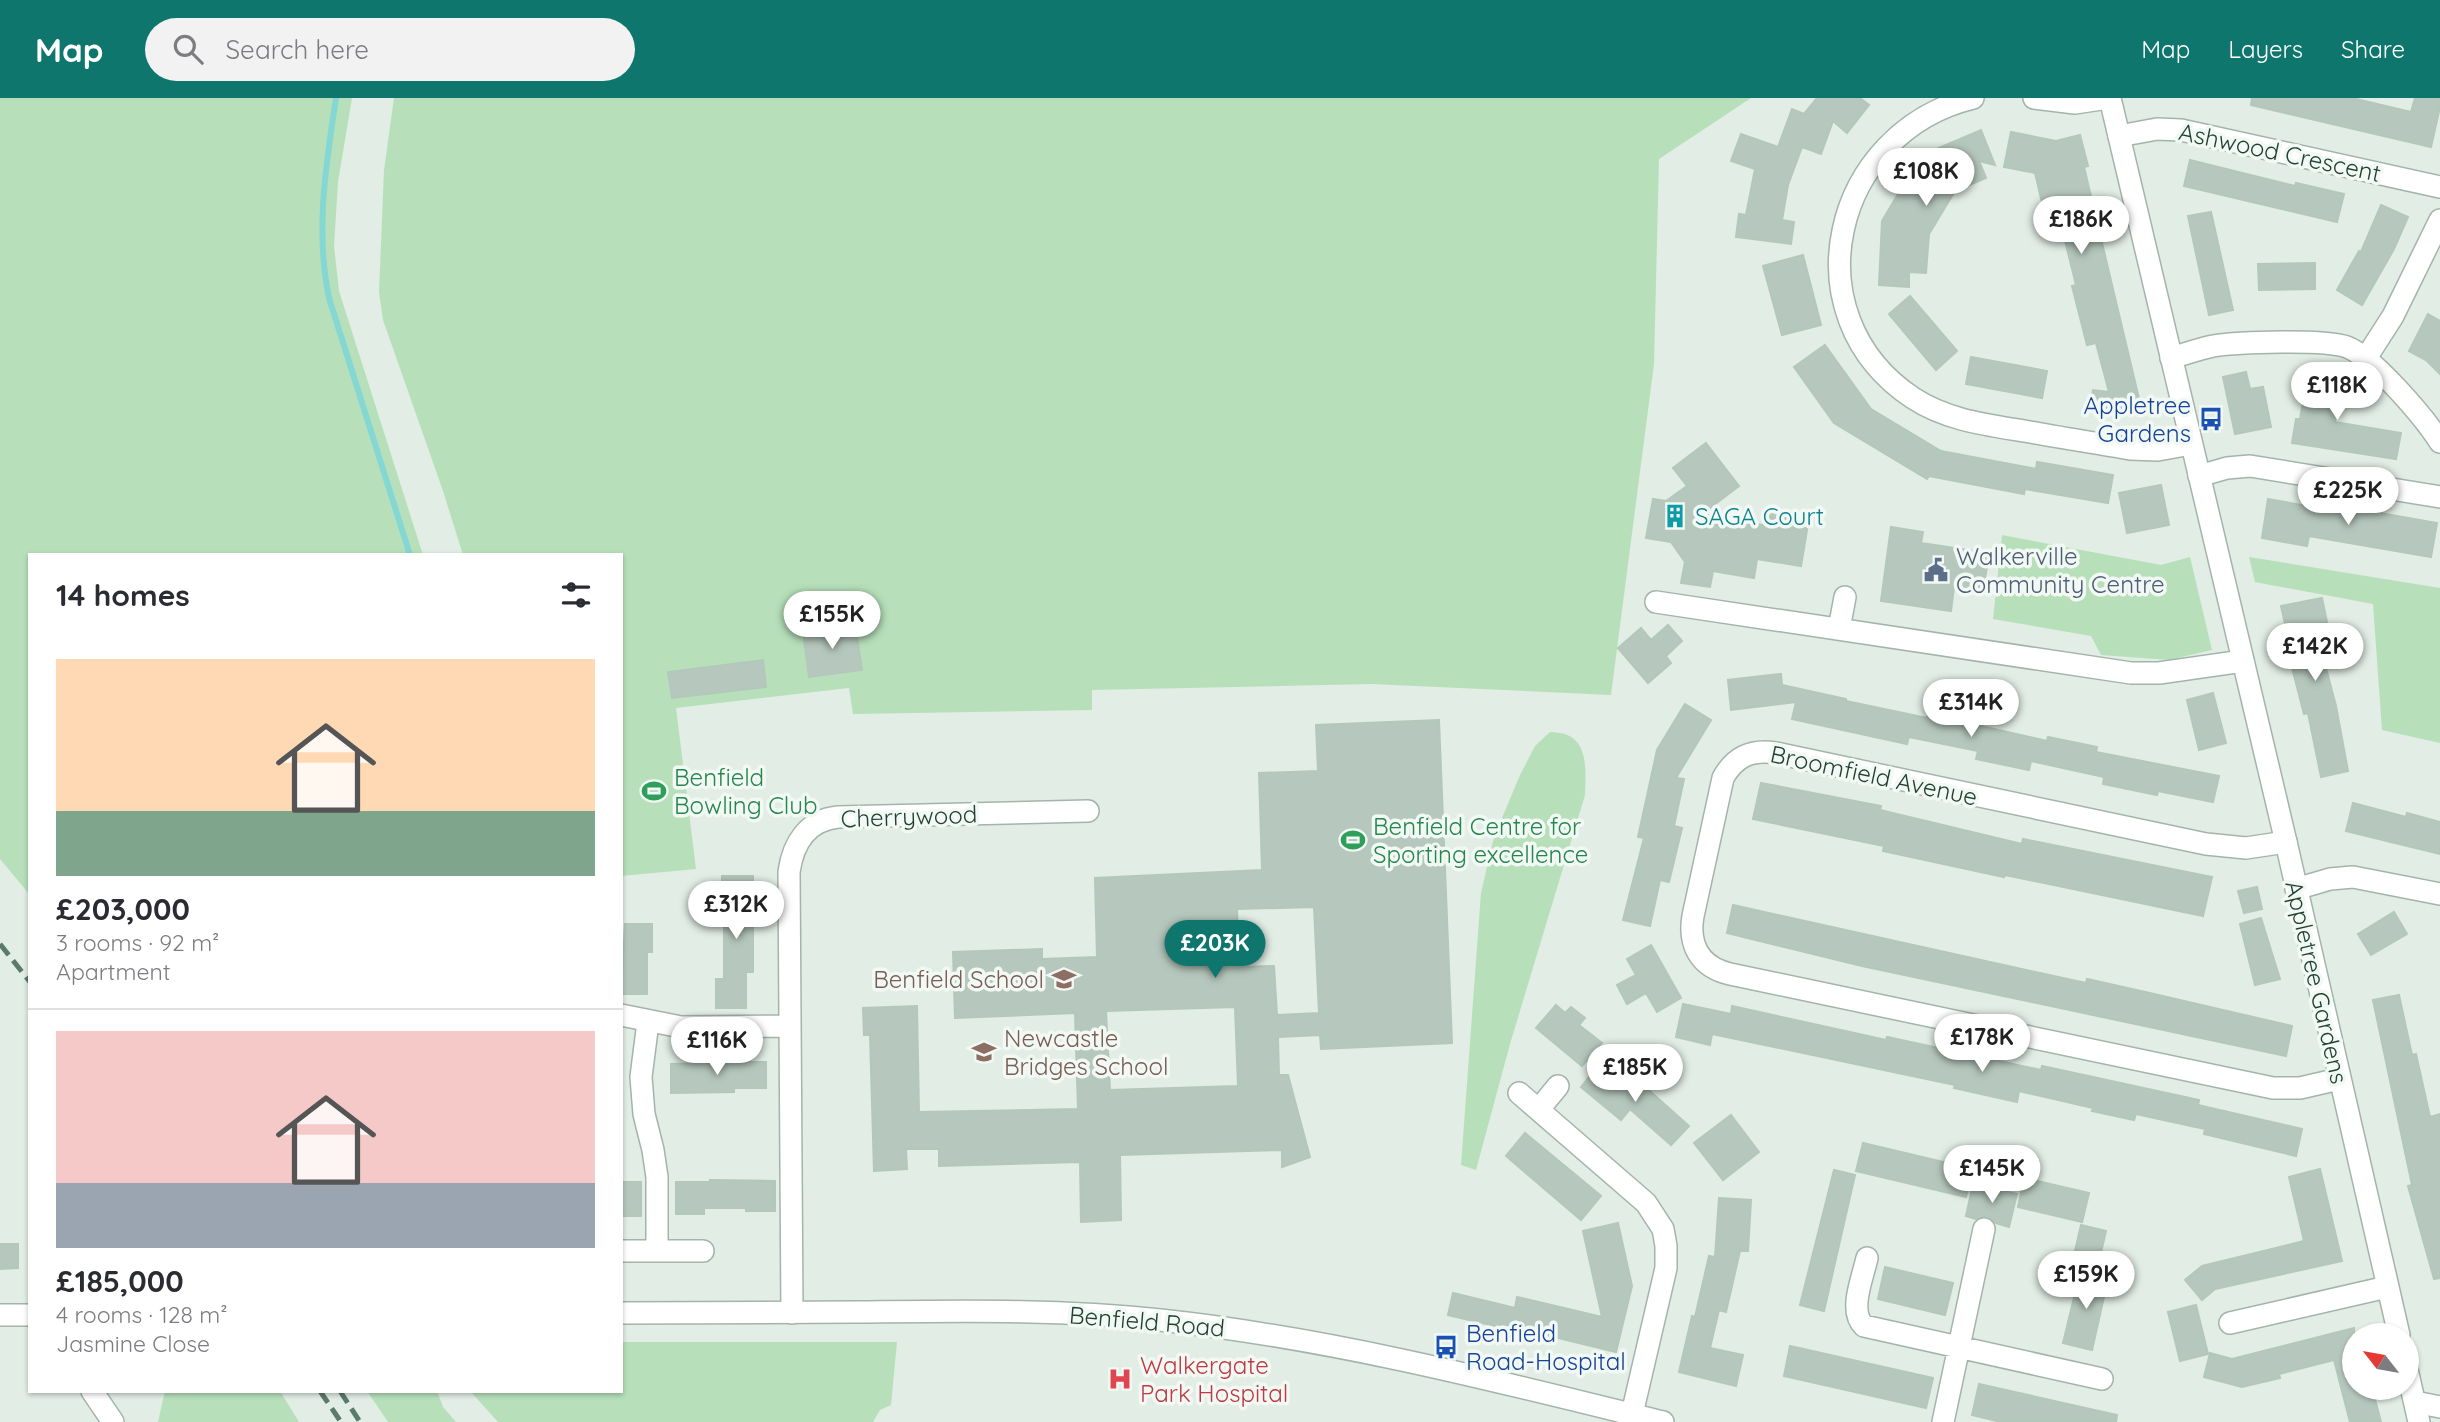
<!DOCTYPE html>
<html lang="en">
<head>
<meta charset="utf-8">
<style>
  :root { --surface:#fff; --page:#f2f2f3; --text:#2b2b33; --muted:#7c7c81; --line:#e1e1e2; --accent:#0f766e }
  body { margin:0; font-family:Quicksand,sans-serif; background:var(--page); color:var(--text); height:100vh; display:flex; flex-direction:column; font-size:26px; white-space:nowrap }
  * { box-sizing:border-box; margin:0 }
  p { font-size:23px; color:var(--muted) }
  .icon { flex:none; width:38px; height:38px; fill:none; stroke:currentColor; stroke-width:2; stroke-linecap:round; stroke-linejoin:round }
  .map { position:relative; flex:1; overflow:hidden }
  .details { position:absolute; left:28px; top:455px; width:595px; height:840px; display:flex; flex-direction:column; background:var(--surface); border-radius:0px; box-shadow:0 2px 5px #0004 }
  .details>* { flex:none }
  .needle { width:46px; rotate:301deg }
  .fabs { position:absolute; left:2342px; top:1225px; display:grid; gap:14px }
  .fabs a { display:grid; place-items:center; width:77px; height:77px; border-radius:50%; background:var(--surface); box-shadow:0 2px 5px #0004; font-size:35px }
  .price { position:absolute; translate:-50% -60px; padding:0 16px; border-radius:24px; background:#fff; color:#222; font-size:23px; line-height:46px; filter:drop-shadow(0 2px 4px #0008) }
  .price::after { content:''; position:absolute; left:50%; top:42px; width:21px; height:16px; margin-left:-10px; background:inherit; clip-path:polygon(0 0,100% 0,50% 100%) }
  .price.selected { background:var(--accent); color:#fff }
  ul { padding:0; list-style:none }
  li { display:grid; align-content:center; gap:14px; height:371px; padding:0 28px }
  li+li { border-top:2px solid var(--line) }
  li span { display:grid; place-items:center; height:217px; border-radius:0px; color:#555 }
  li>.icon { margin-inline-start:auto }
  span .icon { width:126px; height:126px; fill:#fffc; stroke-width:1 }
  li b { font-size:30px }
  h2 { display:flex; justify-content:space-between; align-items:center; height:84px; padding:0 28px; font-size:30px }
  header { display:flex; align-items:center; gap:42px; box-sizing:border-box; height:98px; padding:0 35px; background:var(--accent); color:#fff }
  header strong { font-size:33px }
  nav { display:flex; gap:38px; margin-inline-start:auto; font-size:24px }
  .search { width:490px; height:63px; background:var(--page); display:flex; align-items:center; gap:18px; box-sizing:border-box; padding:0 24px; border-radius:38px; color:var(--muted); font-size:26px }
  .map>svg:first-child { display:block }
</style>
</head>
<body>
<header>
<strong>Map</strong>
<div class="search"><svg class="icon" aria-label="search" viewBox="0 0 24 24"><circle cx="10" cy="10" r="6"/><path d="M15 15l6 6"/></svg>Search here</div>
<nav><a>Map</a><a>Layers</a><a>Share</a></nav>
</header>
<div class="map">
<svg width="2440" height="1324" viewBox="0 0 2440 1324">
  <rect width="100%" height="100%" fill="#e1ede5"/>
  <path fill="#b7e0ba" d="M0,0H352L338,84L334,148L339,193L423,457H30V797L0,761Z
    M394,0H1751L1659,61L1654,266L1611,597L1371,586L1092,592V612L853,616L849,590L676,610L696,771L621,778V457H463L443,393L383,222L379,194L384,72Z
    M2002,437L2161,467L2190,459L2212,552L2169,562L2101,557L2091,538L1993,521Z
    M2249,459L2440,490V645L2382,632L2373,506L2255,484Z
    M1550,634C1589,634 1586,667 1585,697L1510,946L1476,1072L1461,1067L1481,795L1494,739L1520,677L1535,648Z
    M621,1244H897L891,1307L880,1312L873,1324H498L470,1293H621Z
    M165,1293H280L299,1324H158Z
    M367,1293H437L443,1309L456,1324H388Z"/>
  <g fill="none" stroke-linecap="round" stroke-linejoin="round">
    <path stroke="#84d7d2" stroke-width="6" d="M336,0C326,66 315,133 329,200L410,457"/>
  </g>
  <path fill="#b6c8bd" stroke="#b3c7ba" stroke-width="2" fill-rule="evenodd" d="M1817,0H1860L1869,7L1847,35L1833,23L1821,56L1802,49L1788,87L1782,122L1794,124L1791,146L1736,139L1739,116L1746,117L1755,71L1731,63L1741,36L1778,49L1792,11L1804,16Z
    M2252,0H2352L2411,14L2415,0H2440V9L2431,49L2251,7Z
    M1981,32L1995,67L1979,63L1986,80L1955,93L1929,136L1926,175L1909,174V189L1879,187L1882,123L1914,69L1950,90L1934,52Z
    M2011,34L2056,43L2080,37L2088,68L2084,69L2141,309L2131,314L2090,308L2093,292L2109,294L2096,245L2087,247L2072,188L2076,187L2058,114L2045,117L2035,75L2004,69Z
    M2190,62L2295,88L2296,85L2344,96L2337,124L2184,88Z
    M2381,107L2408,119L2394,151L2362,207L2337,192L2359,153L2361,154Z
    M2211,114L2233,212L2209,217L2188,118Z
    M1803,157L1821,227L1782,237L1763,168Z
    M2315,165V191L2259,192L2258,166Z
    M1910,198L1957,253L1936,272L1889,216Z
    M2428,216L2440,223V276L2426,262L2409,253Z
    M1825,247L1871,311L1941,353L2036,371L2037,364L2113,377L2108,405L2025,391L2024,396L1929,378L1927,381L1834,325L1794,269Z
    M1971,259L2047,273L2042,300L1966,286Z
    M2309,271L2343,276L2335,324L2401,335L2396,361L2292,345L2296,321H2300Z
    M2246,274L2250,291L2263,289L2271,329L2235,336L2223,279Z
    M1706,345L1739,388L1702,416L1768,428L1771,413L1809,420L1801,468L1757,461L1754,480L1713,473L1710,489L1681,485L1685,464L1671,444L1646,440L1653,401L1666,403L1687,388L1673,370Z
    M2161,387L2169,427L2127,435L2119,395Z
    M2268,401L2329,412L2331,403L2381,412L2380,415L2437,425L2431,459L2309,438L2307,448L2262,440Z
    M1891,429L1923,434L1921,445L1989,455L1983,494L1954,489L1951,513L1881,503Z
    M2322,500L2328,529L2316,532L2336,608L2348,673L2321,679L2308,615L2304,616L2289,558L2292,557L2281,508Z
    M855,526L862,572L809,579L803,534Z
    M1668,527L1682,543L1666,558L1671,565L1648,585L1618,550L1641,530L1651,542Z
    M763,562L766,589L672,600L668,574Z
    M1781,576L1782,587L1846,601V603L1927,620L1928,616L2047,643L2048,639L2097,649L2096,654L2219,678L2213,704L2158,693L2157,697L2103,686L2104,679L2031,663L2029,672L1976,661L1978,653L1909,639L1907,646L1792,621L1796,604L1731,612L1728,582Z
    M2213,595L2226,645L2199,652L2187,602Z
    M1685,606L1711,622L1676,680L1684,681L1674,728L1682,730L1669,784L1660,782L1650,828L1623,822L1644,740L1638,739L1657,652Z
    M1439,622L1452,945L1321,951L1320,937L1278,939L1279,977H1288L1310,1059L1282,1069V1052L1120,1057L1121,1122L1081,1124L1080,1064L939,1068V1051H906L907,1071L874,1073L870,937H864L863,910L917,908L919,1014L1078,1011L1075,915L955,920L953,854L1042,851V861L1097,859L1095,780L1262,772L1259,675L1318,673L1316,627ZM1314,809L1319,915L1277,917L1274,868L1239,869L1237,811ZM1235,909L1238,988L1110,992L1106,913Z
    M1761,685L1881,708L1880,712L2022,746L2023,741L2212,779L2203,818L2005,777L2004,779L1883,753L1884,748L1753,721Z
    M2353,705L2406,719L2407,715L2440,724V756L2346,733Z
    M722,778H753V874H746V910H716V881H724V808H722Z
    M2257,789L2262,811L2244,815L2238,793Z
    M1733,807L2026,872L2086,885L2087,881L2141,893L2292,928L2286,958L1862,868L1727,835Z
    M2394,814L2407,836L2371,857L2358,836Z
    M2261,820L2280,881L2255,887L2240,826Z
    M625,826H652V854H647V896H621Z
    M1651,847L1681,900L1657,914L1646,895L1627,906L1617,887L1636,877L1627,861Z
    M2399,897L2412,957L2416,956L2430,1019L2440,1016V1180L2434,1181L2408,1088L2412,1087L2373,902Z
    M1683,906L1731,916L1732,908L1886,942L1887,939L2041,972L2042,968L2199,1002L2198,1007L2302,1031L2296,1058L2204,1036L2205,1031L2136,1016L2134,1022L2092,1013L2093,1010L2019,993L2017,1004L1954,990L1955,987L1712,936L1710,947L1676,939Z
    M1556,907L1565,915L1571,909L1585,920L1579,927L1602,945L1582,968L1536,930Z
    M738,964H766V990H734V994L671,995V966Z
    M1598,968L1625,989L1634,979L1689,1028L1671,1047L1630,1011L1621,1022L1581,989Z
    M1731,1017L1759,1054L1723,1082L1694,1045Z
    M1525,1035L1601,1098L1581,1122L1506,1058Z
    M1863,1045L1973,1071L1966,1099L1856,1073Z
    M2320,1071L2342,1163L2215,1191L2202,1202L2185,1182L2202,1168L2304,1143L2289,1079Z
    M1834,1072L1855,1077L1824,1213L1800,1207Z
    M2024,1080L2089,1095L2082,1124L2018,1109Z
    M710,1082L775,1083V1113H746V1110H704V1116H676V1084H710Z
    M621,1084H641V1118H621Z
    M1973,1086L2017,1096L2009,1129L1996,1125L1987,1118L1976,1121L1966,1118Z
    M1719,1100L1751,1102L1748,1153H1740L1726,1214L1719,1212L1710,1250L1743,1257L1736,1288L1679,1274L1692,1218L1695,1219L1709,1158L1715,1159Z
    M1618,1125L1632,1188L1616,1254L1500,1226L1499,1229L1448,1217L1453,1195L1515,1210L1517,1199L1602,1219L1583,1133Z
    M2081,1127L2106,1133L2096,1176L2071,1170Z
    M0,1146H18V1170L0,1171Z
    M1885,1169L1953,1185L1945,1217L1878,1201Z
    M2080,1175L2108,1181L2092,1252L2063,1245Z
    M2196,1207L2208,1256L2180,1263L2168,1214Z
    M2354,1230V1290H2372L2381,1324H2350L2334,1262L2279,1276L2280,1280L2242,1289L2204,1279L2210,1255L2232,1261Z
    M1790,1248L1933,1280L1926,1310L1784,1278Z
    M1979,1286L2117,1317L2116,1324H2001L1972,1317Z"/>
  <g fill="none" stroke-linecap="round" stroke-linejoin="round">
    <g stroke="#a3b5ab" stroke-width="24">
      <path id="minor" d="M1973,0C1832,34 1788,217 1913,300C1948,323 1989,327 2030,334C2063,340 2096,345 2130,351L2158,352L2191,346
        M2034,0L2075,5L2108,0
        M2119,38L2157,31L2181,32L2440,89
        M2171,260C2185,256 2199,251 2213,248C2238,244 2325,241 2347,249C2373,259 2424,319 2440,344
        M2366,260L2393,218L2440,122
        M2199,378L2227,370L2250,368L2440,399
        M1656,504L2131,575H2159L2243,563
        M1839,531L1845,499
        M2286,744L2246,750L2206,746L1776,655C1752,651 1735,658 1723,680L1693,818C1688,847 1700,869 1730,876L2273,990H2300L2339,981
        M2296,791L2330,781L2353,779L2440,796
        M621,917L681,929L789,928
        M648,924L641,979L644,1016L653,1052L657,1079V1153
        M1519,995L1646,1105L1663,1131L1666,1148V1170L1632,1316
        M1539,1011L1558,988
        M621,1153H703
        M1867,1160C1863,1179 1848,1213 1864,1228L2102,1281
        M792,1215L789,774C793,745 808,722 838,719L1088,713
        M2230,1225L2387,1189
        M2415,1304L2440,1309
        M1943,1324L1984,1131"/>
    </g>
    <g stroke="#a3b5ab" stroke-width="24">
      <path id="tertiary" d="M2110,0L2286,744L2399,1237
        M621,1215C701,1215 780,1215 859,1214C960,1213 1060,1211 1160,1222C1330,1240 1497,1283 1663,1324
        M0,1217H30
        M2406,1267L2419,1324
        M92,1293L113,1324"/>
    </g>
    <use href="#minor" stroke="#fff" stroke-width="21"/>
    <use href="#tertiary" stroke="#fff" stroke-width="21"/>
    <path stroke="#5a7b6b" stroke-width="5" stroke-dasharray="14 7" stroke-linecap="butt" d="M0,846L30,884
      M320,1293L341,1324
      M340,1293L360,1324"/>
  </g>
  <defs>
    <g id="bus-bare" transform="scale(1.89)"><path d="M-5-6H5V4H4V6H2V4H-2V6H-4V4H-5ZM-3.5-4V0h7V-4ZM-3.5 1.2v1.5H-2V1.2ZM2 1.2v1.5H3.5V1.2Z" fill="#1a4fb4" stroke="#f2f9f4" stroke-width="2.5" paint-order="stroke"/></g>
    <g id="building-bare" transform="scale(1.89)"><path d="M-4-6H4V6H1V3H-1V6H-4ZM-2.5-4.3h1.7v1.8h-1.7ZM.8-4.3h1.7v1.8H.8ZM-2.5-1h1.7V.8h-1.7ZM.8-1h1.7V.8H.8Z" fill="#0f9aa8" stroke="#f2f9f4" stroke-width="2.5" paint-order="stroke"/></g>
    <g id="civic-bare" transform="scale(1.89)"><path d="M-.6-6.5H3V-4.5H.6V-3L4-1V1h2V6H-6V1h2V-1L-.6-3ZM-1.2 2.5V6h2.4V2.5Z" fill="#5c6f8a" stroke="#f2f9f4" stroke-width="2.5" paint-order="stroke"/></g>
    <g id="stadium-bare" transform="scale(1.89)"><path d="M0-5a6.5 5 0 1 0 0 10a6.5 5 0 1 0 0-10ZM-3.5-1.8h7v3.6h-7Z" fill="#2e9e5b" stroke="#f2f9f4" stroke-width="2.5" paint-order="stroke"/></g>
    <g id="school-bare" transform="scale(1.89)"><path d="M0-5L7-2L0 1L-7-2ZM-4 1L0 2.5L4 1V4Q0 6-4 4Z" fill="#8d6e63" stroke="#f2f9f4" stroke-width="2.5" paint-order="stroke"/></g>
    <g id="hospital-bare" transform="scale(1.89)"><path d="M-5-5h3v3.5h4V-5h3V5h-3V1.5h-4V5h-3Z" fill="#e0444e" stroke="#f2f9f4" stroke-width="2.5" paint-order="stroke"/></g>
  </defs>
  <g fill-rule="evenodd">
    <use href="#bus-bare" x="2211" y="321"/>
    <use href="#building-bare" x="1675" y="418"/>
    <use href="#civic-bare" x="1936" y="472"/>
    <use href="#stadium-bare" x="654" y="693"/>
    <use href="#stadium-bare" x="1353" y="742"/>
    <use href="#school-bare" x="1064" y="881"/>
    <use href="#school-bare" x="984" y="954"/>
    <use href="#bus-bare" x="1446" y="1249"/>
    <use href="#hospital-bare" x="1120" y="1281"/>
  </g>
  <g text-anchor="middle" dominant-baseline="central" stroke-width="7" stroke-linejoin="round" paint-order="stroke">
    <g font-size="24" fill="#1f3f30" stroke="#f2f9f4">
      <text transform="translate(2280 54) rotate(12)">Ashwood Crescent</text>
      <text transform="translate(1874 677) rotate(12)">Broomfield Avenue</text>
      <text transform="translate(909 718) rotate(-2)">Cherrywood</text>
      <text transform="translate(2317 884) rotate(77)">Appletree Gardens</text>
      <text transform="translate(1147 1223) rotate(5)">Benfield Road</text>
    </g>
    <g font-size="24" fill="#164399" stroke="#f2f9f4" text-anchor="end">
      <text x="2191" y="307">Appletree<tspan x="2191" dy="28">Gardens</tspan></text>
      <text x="1466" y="1235" text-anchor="start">Benfield<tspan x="1466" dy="28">Road-Hospital</tspan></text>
    </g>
    <g font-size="24" fill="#0d838f" stroke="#f2f9f4" text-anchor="start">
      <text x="1695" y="418">SAGA Court</text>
    </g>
    <g font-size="24" fill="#4e5e75" stroke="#f2f9f4" text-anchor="start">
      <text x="1956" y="458">Walkerville<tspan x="1956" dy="28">Community Centre</tspan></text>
    </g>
    <g font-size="24" fill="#27864d" stroke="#f2f9f4" text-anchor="start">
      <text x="674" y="679">Benfield<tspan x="674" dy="28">Bowling Club</tspan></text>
      <text x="1373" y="728">Benfield Centre for<tspan x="1373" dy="28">Sporting excellence</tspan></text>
    </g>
    <g font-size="24" fill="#785e54" stroke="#f2f9f4" text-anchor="end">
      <text x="1044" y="881">Benfield School</text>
      <text x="1004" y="940" text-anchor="start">Newcastle<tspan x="1004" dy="28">Bridges School</tspan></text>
    </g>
    <g font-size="24" fill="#be3a42" stroke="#f2f9f4" text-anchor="start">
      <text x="1140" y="1267">Walkergate<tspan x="1140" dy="28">Park Hospital</tspan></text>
    </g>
  </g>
</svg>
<div class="fabs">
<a><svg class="needle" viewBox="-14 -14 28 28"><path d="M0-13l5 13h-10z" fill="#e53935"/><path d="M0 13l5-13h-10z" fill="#7c7c81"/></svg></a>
</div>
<b class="price" style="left:1926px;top:110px">£108K</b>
<b class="price" style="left:2081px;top:158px">£186K</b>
<b class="price" style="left:2337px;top:324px">£118K</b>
<b class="price" style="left:2348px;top:429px">£225K</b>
<b class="price" style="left:832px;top:553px">£155K</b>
<b class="price" style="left:2315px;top:585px">£142K</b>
<b class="price" style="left:1971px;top:641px">£314K</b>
<b class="price" style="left:736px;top:843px">£312K</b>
<b class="price selected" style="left:1215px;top:882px">£203K</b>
<b class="price" style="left:1982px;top:976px">£178K</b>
<b class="price" style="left:717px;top:979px">£116K</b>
<b class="price" style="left:1635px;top:1006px">£185K</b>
<b class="price" style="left:1992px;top:1107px">£145K</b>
<b class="price" style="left:2086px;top:1213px">£159K</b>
<section class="details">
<h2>14 homes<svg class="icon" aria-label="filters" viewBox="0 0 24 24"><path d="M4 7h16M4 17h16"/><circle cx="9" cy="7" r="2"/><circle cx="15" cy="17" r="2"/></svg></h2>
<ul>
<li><span style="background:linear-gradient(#ffd9b3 70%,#7fa58c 0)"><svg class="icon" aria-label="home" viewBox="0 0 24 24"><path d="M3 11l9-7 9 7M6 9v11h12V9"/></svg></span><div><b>£203,000</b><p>3 rooms · 92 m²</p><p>Apartment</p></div></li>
<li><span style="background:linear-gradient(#f6c9c9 70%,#9aa5b1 0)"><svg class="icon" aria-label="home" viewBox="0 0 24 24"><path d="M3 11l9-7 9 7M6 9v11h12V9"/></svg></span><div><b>£185,000</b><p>4 rooms · 128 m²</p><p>Jasmine Close</p></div></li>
</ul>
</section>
</div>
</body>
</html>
